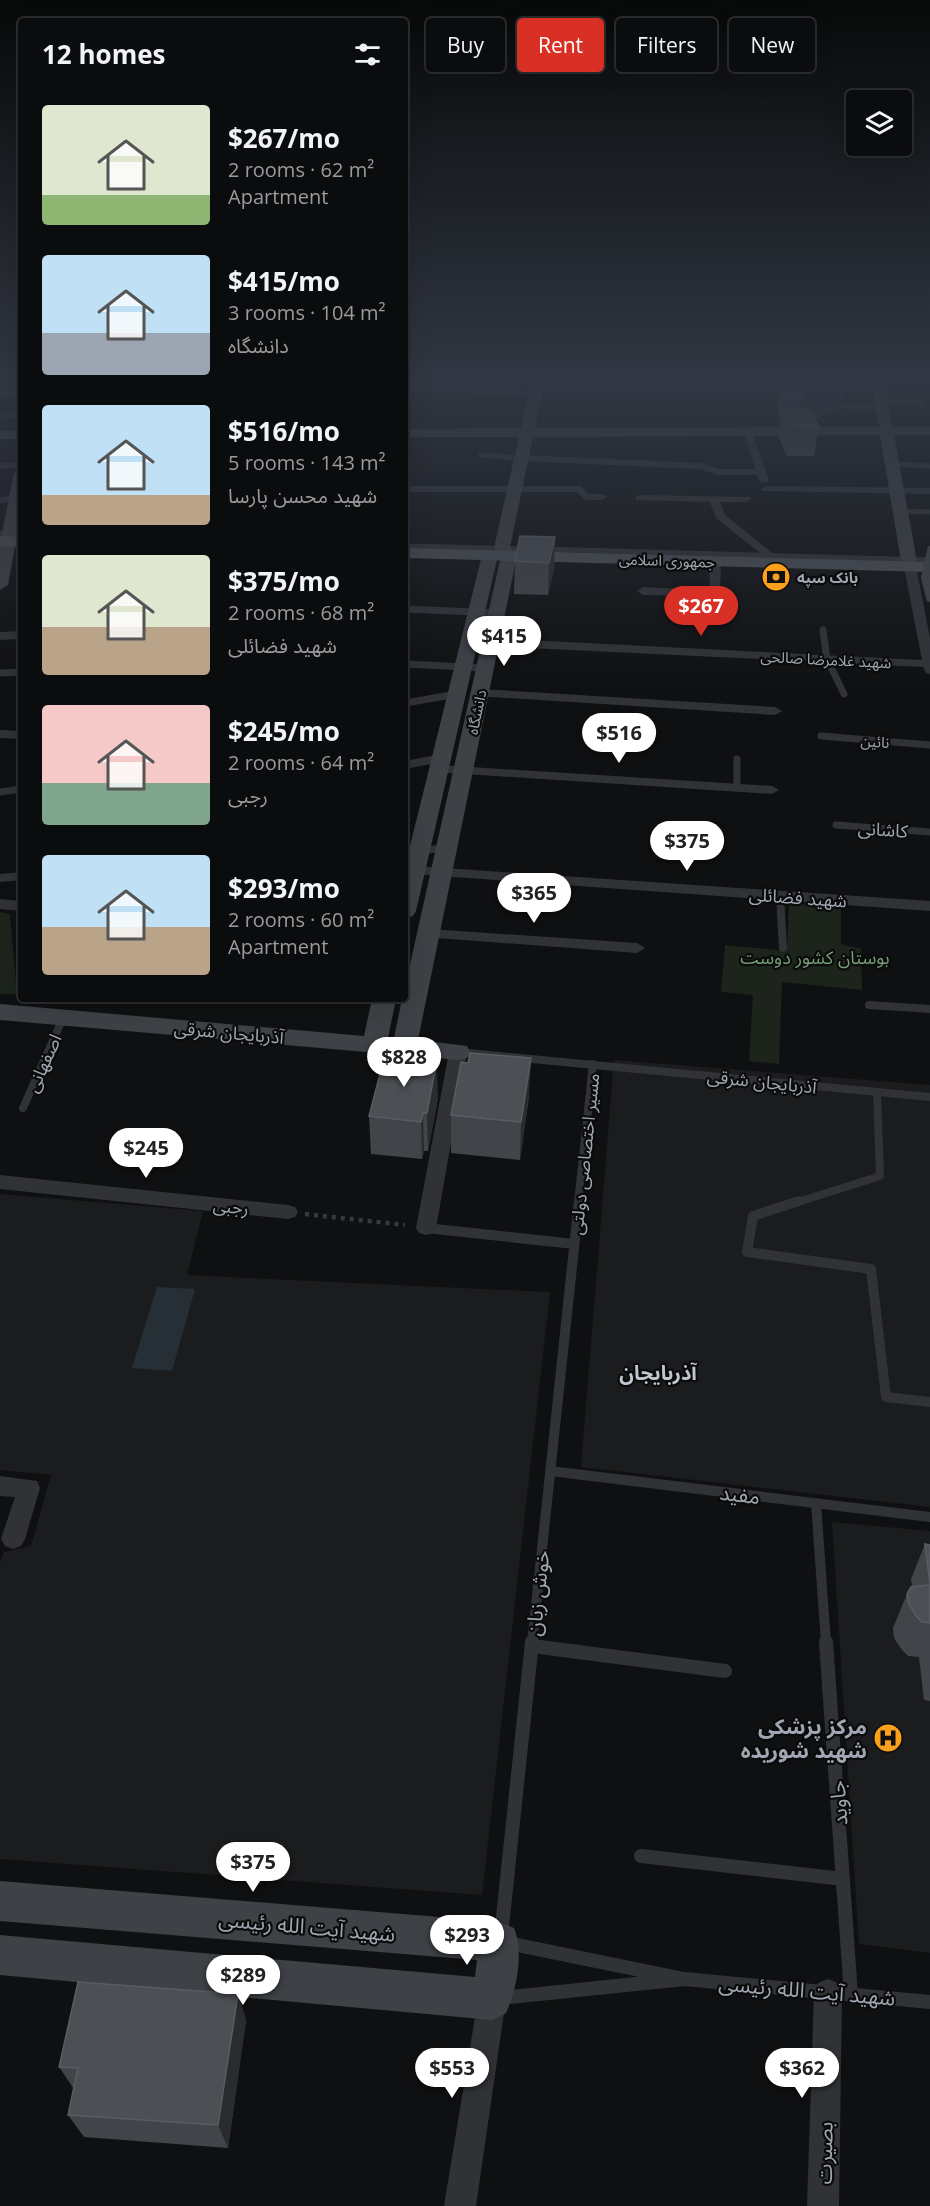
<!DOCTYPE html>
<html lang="en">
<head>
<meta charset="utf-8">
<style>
  :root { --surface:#0b0c0d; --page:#141516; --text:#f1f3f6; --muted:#9a9b9d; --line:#2b2c2e; --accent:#d93025 }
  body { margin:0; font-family:"Open Sans","Noto Sans Arabic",sans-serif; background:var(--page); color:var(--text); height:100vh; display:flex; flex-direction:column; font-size:22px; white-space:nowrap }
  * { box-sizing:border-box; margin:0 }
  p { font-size:20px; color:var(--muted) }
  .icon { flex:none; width:33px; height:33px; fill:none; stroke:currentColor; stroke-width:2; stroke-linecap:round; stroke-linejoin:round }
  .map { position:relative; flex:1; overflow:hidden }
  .details { position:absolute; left:18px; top:18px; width:390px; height:984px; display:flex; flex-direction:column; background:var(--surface); border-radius:6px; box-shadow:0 6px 24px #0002,0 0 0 2px var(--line) }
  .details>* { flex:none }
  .top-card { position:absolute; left:426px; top:18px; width:414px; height:54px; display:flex; gap:12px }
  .controls { position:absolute; left:846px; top:90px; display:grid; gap:12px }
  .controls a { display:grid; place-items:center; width:66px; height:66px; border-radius:6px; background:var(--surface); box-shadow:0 6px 24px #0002,0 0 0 2px var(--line); font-size:30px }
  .price { position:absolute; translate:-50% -51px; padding:0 14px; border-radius:21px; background:#fff; color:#222; font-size:20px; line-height:39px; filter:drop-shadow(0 2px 3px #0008) }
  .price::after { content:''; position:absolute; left:50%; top:36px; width:18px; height:14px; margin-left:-9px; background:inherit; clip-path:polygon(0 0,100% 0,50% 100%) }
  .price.current { background:var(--accent); color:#fff }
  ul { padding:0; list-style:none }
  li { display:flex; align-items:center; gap:18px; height:150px; padding:0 24px }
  li span { display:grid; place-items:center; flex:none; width:168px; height:120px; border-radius:6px; color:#555 }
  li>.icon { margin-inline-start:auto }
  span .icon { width:72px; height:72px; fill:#fffc; stroke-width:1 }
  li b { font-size:26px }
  h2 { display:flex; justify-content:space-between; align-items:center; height:72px; padding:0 24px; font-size:26px }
  .chip { padding:0 21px; border-radius:6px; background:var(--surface); box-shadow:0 6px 24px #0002,0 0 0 2px var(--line); font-size:21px; line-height:54px }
  .chip.current { background:var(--accent); color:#fff }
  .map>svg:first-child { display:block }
</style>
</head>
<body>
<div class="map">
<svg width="930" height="2206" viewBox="0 0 930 2206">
  <rect width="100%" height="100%" fill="#0f1011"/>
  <path fill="#1b1c1e" d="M614,1060L930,1085V1507L581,1467Z
    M0,1194L203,1211L187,1275L550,1292L482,1895L0,1859V1563L4,1552L31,1546L51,1475L0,1470Z
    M832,1522L930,1531V1953L859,1944Z"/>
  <path fill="#1c241c" d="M789,903L841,908V944L861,949L862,990L782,982L779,1064L749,1061L753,995L721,992L725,945L787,951Z
    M0,912L10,914L17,994H0Z"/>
  <path fill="#262f35" d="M157,1287L195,1289L172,1371L132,1368Z"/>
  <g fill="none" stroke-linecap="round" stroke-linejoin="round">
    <path stroke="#36393d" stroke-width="2" stroke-dasharray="1.5 2" stroke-linecap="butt" d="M492,410L513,411"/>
    <path stroke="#36393d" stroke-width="4.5" stroke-dasharray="4 5" stroke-linecap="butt" d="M305,1214L405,1225"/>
    <path stroke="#303236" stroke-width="5" d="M881,402L923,403
      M834,406L882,407
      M0,417L21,415
      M481,455L522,458
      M892,464L930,466
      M900,511L930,512
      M0,533L21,534
      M405,546L529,549
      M543,549L930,560"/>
    <path stroke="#303236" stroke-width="7" d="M405,609L497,613
      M823,630L827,659L844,694
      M405,664L485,668
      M0,673L21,672
      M405,703L457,694
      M821,736L930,745
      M737,759V788
      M0,792L21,789
      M836,825L930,832
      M405,854L447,847"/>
    <path stroke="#303236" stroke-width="8" d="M0,878L21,876
      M780,896L783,948
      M869,1005L930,1009
      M458,1052L930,1097
      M23,1108L63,1018
      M578,1203L593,1064
      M795,1203L880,1176L877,1092"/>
    <path stroke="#303236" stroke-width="10" d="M799,1201L753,1216L747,1252L871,1269L886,1397L930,1402
      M426,1228L574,1244
      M550,1471L930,1517
      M816,1503L826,1643
      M532,1643L579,1201"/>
    <path stroke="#303236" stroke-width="14" d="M826,1642L851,1995
      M532,1646L725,1671
      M641,1856L843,1879
      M501,1936L532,1642
      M684,1979L930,2002
      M500,1998L684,1979L508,1943"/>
    <path fill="#303236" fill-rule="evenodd" d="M412,385L534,390L532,388L537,385H879L884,388L879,391H538L541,393L536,396L409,390L407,388Z
      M0,391H21V397H0Z
      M743,429L751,431L769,480L768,482H760L757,475H718L700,469L522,461L517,458L522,455L701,463L719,469H755Z
      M21,462V468L0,469V463Z
      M405,486H581L589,494H602L607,497L602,500H585L577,492H405Z
      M767,486L930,488V494L763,491L762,489Z
      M21,495V501L0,503V497Z
      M640,495L750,497L751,499L746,502H720L725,515L785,563L775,565L716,518L710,502L636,500V496Z
      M715,558L721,561L720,596L643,595L637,591L643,587L710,590L709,561Z
      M910,564L916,567L930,638V674L926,673L923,667L469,645L463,641L469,637L922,660L904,567Z
      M21,631V639L0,640V632Z
      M480,689L775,707L782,711L775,715L475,696V690Z
      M0,730L21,731V739L0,738Z
      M442,754L447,755V761L405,769V761Z
      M439,765L772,786L779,790L772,794L434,772V766Z
      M415,866L930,901V911L410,874L407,871L410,868Z
      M0,899L21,901V911L0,909Z
      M429,929L637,943L645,948L637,953L423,937L421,934Z
      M458,1046L467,1052L436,1228L433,1233L426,1235L419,1233L416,1228L449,1052Z
      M0,1175L288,1205L295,1207L298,1212L295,1217L288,1219L0,1189Z
      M0,1476L37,1481L40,1488L25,1539L21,1546L13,1549L5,1546L1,1539L15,1497L0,1496Z
      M828,1979L838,1983L842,1993L839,2206H807L814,1993L818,1983Z
      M492,1985L502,1989L506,1999L476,2206H444L478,1999L482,1989Z"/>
    <path fill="#3e4146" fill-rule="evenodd" d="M532,379H545L535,428L879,427L871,379H884L892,427H930V435H894L918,567L910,572L902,567L880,435L533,437L510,547L517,555L418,1040L467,1046L470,1052L467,1058L458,1060L0,1020V1004L364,1036L372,999H396L388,1038H394L402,999H405V987L501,556L494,548L519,437H405V429L521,428Z
      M0,431H21V439H0Z
      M21,469V514L8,585L0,590V543L14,473Z
      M490,550L498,555L416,911L413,916L405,918V866L482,555Z
      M0,1881L500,1922L514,1928C524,1952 517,1989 506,2013L492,2020L0,1975V1935L475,1977L477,1960L0,1921Z"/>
    <path fill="#4c4f55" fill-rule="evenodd" d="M0,536L21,537V547L0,546Z
      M405,548L930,562V572L405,558Z"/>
  </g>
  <path fill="#424449" d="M779,379H835L836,381L844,383L840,411L814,418L819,427L814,456H787L779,438L781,425H780L777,393Z
    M555,537L554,569L548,595L514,594L515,561Z
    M928,546H930V602L927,601L921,578Z
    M21,574V623L17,604Z
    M529,1096L520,1160L451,1153V1115Z
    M438,1098L428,1151H424L422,1159L371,1154L369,1116Z
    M925,1544L930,1545V1701L924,1700L919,1657L908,1656L902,1650L894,1638L893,1628L907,1594L912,1587L911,1579Z
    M238,1994L246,2020L228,2148L84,2137L68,2115L74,2089L59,2067Z"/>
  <path fill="#292b2e" d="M844,383L840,411L799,421L803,396L801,393Z
    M555,537L554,569L548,595L549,563Z
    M531,1058L529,1096L520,1160L521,1122Z
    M437,1060L438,1098L428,1151L427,1113Z
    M423,1113L424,1151L422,1159L421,1122Z
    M238,1994L246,2020L228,2148L218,2125Z"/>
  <path fill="#4c4f54" stroke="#595d63" stroke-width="1.5" d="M783,379H835L836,381L844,383L801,393L803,396H784Z
    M783,409H809L819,427L791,426Z
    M520,536L555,537L549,563L515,561Z
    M21,574V604H17Z
    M470,1053L531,1058L521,1122L451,1115L461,1062L468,1063Z
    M385,1055L437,1060L427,1113H423L421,1122L369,1116Z
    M925,1544L930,1545V1584Z
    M930,1585V1623L922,1622L916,1616L909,1604L907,1594L911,1587Z
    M78,1982L238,1994L218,2125L68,2115L78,2068L59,2067Z"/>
  <linearGradient id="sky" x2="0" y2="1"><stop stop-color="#080909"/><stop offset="0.55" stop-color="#313743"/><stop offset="1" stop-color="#313743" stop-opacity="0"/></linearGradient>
  <rect width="930" height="688" fill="url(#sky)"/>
  <defs>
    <g id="bank-disc" transform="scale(1.5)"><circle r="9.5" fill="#fba01d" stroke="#0b0b0c"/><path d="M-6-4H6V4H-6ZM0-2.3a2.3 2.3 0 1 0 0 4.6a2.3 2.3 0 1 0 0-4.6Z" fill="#111"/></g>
    <g id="hospital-disc" transform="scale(1.5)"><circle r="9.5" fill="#fba01d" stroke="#0b0b0c"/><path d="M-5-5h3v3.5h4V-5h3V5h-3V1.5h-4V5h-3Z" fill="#111"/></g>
  </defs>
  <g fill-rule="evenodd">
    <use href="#bank-disc" x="776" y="577"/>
    <use href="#hospital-disc" x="888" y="1738"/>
  </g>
  <g text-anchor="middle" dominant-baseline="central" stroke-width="4.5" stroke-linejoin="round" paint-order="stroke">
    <g font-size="15" fill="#a0a7b3" stroke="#0b0b0c">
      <text transform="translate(667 560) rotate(2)">جمهوری اسلامی</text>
      <text transform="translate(826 659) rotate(3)">شهید غلامرضا صالحی</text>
      <text transform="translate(476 712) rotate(-78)">دانشگاه</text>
      <text transform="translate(875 741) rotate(4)">نائین</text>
    </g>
    <g font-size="15" font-weight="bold" fill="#a0a7b3" stroke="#0b0b0c" text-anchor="start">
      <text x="797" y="577">بانک سپه</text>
    </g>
    <g font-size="18" fill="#a0a7b3" stroke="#0b0b0c">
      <text transform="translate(883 829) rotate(4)">کاشانی</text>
      <text transform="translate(798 897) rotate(4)">شهید فضائلی</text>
      <text transform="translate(229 1032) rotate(5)">آذربایجان شرقی</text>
      <text transform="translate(43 1063) rotate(-66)">اصفهانی</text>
      <text transform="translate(762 1081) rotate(6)">آذربایجان شرقی</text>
      <text transform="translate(584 1154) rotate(-84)">مسیر اختصاصی دولتی</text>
      <text transform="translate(231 1206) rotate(6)">رجبی</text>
    </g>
    <g font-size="18" fill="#769f75" stroke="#0b0b0c">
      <text x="815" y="957">بوستان کشور دوست</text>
    </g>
    <g font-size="20" font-weight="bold" fill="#c1c6cf" stroke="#0b0b0c">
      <text x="658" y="1372">آذربایجان</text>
    </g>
    <g font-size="21" fill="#a0a7b3" stroke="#0b0b0c">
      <text transform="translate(740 1494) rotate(7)">مفید</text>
      <text transform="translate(537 1593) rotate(-84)">خوش زبان</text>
      <text transform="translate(838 1803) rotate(-94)">جاوید</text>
      <text transform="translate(307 1926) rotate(5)">شهید آیت الله رئیسی</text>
      <text transform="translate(807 1990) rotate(5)">شهید آیت الله رئیسی</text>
      <text transform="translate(824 2153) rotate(-89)">بصیرت</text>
    </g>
    <g font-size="21" font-weight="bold" fill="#a0a7b3" stroke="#0b0b0c" text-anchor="end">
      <text x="867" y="1726">مرکز پزشکی<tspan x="867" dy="24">شهید شوریده</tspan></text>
    </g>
  </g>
</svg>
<div class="controls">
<a><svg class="icon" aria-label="layers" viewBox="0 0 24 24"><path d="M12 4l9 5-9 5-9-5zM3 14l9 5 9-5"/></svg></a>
</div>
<b class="price current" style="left:701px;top:637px">$267</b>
<b class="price" style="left:504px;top:667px">$415</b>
<b class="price" style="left:619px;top:764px">$516</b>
<b class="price" style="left:687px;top:872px">$375</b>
<b class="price" style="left:534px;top:924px">$365</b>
<b class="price" style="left:404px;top:1088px">$828</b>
<b class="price" style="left:146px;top:1179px">$245</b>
<b class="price" style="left:253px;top:1893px">$375</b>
<b class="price" style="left:467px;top:1966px">$293</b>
<b class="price" style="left:243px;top:2006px">$289</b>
<b class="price" style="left:452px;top:2099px">$553</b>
<b class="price" style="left:802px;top:2099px">$362</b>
<div class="top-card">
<a class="chip">Buy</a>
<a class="chip current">Rent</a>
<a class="chip">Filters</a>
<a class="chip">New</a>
</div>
<section class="details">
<h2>12 homes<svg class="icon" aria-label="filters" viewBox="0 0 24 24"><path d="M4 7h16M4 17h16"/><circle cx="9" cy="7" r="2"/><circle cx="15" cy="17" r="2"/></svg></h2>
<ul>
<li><span style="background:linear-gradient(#dfe7d0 75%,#8fb573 0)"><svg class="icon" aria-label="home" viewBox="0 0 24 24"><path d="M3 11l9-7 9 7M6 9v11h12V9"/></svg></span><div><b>$267/mo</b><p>2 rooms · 62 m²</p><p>Apartment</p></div></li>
<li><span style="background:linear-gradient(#bfe0f5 65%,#9aa5b1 0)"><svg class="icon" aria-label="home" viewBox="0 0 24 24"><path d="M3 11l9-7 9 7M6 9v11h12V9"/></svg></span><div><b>$415/mo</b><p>3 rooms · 104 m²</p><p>دانشگاه</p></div></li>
<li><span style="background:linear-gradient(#bfe0f5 75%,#b9a48a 0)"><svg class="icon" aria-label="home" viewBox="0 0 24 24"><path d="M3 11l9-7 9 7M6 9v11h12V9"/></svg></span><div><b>$516/mo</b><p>5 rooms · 143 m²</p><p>شهید محسن پارسا</p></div></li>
<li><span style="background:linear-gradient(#dfe7d0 60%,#b9a48a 0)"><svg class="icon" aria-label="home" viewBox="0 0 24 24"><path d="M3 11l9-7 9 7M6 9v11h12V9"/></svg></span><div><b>$375/mo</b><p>2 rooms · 68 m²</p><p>شهید فضائلی</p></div></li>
<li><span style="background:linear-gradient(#f6c9c9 65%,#7fa58c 0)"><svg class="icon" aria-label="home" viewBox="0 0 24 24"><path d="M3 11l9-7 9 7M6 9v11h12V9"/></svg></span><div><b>$245/mo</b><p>2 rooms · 64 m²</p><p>رجبی</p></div></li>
<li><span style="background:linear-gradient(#bfe0f5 60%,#b9a48a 0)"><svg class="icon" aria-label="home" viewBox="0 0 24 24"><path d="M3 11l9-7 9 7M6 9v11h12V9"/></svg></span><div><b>$293/mo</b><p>2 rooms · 60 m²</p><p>Apartment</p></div></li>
</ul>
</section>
</div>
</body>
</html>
